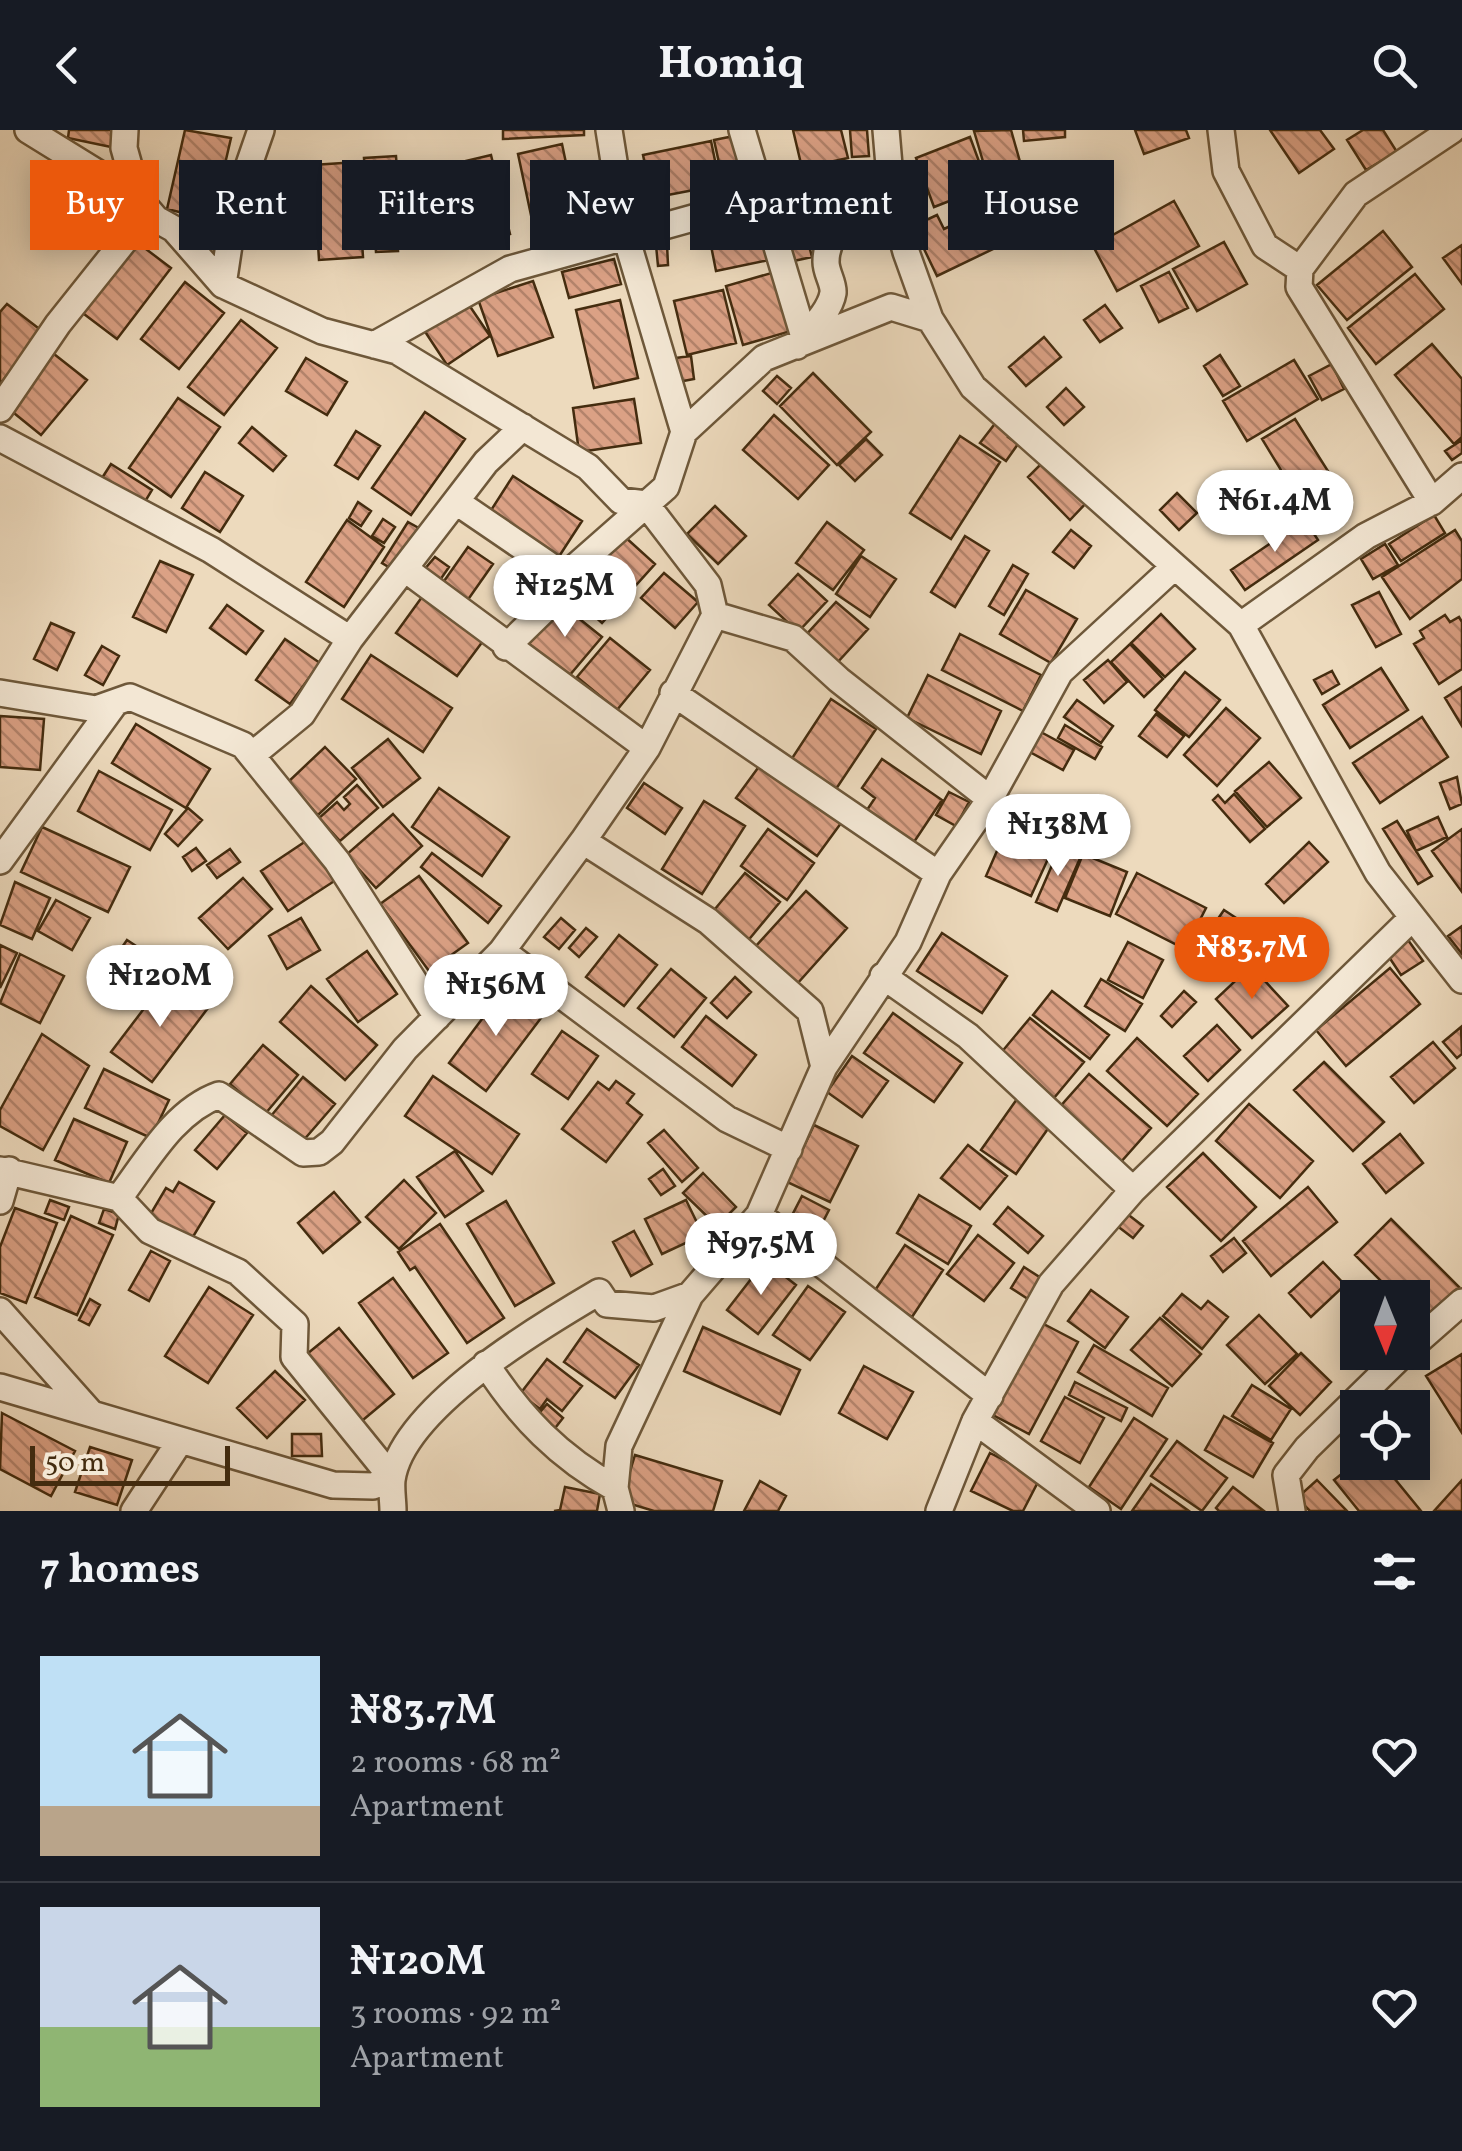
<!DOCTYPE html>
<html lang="en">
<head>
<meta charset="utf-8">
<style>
  :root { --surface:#171b24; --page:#242831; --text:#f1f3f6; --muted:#9ea1a6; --line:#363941; --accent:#ea580c }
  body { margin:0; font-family:Vollkorn,serif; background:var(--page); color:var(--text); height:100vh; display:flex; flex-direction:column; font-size:38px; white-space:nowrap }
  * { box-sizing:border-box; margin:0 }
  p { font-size:32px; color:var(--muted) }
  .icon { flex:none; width:55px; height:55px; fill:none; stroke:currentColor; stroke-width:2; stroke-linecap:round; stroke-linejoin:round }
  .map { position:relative; height:1381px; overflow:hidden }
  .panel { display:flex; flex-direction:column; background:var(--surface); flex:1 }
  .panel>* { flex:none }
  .banner { position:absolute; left:30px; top:30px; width:1402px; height:90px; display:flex; gap:20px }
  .needle { width:65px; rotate:179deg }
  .fabs { position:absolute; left:1340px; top:1150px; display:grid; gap:20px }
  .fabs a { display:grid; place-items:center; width:90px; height:90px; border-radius:0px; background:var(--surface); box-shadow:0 5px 25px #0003; font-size:50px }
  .scale { position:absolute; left:30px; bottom:25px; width:200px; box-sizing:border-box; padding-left:10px; border:5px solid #442c0f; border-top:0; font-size:28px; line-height:35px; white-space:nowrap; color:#442c0f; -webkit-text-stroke:8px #f3e7d4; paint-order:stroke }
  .price { position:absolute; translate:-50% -85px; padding:0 22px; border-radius:35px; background:#fff; color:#222; font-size:32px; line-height:65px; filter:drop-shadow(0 2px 5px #0008) }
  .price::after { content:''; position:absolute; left:50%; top:60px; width:30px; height:22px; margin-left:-15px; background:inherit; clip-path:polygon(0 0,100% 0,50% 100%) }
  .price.on { background:var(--accent); color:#fff }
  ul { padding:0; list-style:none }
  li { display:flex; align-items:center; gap:30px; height:250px; padding:0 40px }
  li+li { border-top:2px solid var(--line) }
  li span { display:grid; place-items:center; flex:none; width:280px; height:200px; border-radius:0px; color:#555 }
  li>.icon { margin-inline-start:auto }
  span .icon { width:120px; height:120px; fill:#fffc; stroke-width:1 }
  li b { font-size:42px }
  h2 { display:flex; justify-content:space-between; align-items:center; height:120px; padding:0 40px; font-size:42px }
  .pill { padding:0 35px; border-radius:0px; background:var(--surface); box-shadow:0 5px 25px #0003; font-size:35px; line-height:90px }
  .pill.on { background:var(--accent); color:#fff }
  header { display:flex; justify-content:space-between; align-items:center; height:130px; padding:0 40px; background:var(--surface); font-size:45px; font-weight:700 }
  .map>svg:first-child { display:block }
</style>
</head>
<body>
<header><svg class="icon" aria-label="back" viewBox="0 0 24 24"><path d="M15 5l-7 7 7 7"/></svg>Homiq<svg class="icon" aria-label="search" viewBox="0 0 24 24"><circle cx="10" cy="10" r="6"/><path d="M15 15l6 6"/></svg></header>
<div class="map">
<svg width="1462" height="1381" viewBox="0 0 1462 1381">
  <defs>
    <pattern id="building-back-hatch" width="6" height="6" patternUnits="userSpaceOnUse" patternTransform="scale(2.5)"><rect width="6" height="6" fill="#dba185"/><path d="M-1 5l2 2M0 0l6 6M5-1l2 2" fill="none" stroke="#b3836b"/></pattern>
  </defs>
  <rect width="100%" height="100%" fill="#eddabd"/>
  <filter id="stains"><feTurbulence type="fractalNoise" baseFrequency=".002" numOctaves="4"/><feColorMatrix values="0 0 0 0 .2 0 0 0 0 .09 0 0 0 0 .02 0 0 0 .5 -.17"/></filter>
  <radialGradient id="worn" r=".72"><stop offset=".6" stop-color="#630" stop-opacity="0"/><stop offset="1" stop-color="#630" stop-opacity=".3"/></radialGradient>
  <path fill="url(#building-back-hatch)" stroke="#442c0f" stroke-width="2.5" d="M69,0H114L111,17L68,8Z
    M185,0L231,8L212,90L167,79Z
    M503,0H584V5L503,9Z
    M793,0H841L848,28L802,38Z
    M850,0H867L869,26L852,27Z
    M1011,0L1024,46L990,55L974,1Z
    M1023,0H1065V7L1024,11Z
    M1135,0H1186L1189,8L1144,24Z
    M1270,0H1320L1334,19L1299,43Z
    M1363,0H1383L1397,22L1366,40L1347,10Z
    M739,5L753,68L728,74L714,10Z
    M970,7L988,56L934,77L916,28Z
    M711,11L720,55L652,68L643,25Z
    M562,14L579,95L535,104L518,24Z
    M491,25L510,104L465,115L445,36Z
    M396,26L399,69L367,71L364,28Z
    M357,32L363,127L319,130L313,35Z
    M1076,33L1089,67L1041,84L1029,49Z
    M286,69L287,110L246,112L244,71Z
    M1174,71L1199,116L1117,161L1093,116Z
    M1001,72L1018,107L937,146L913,96L937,85L944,99Z
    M798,73L812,127L789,132L776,79Z
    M395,76L398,121L376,122L373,77Z
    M759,80L769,130L716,141L706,90Z
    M1383,101L1412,137L1347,190L1317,155Z
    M134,110L171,138L117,209L80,181Z
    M1224,112L1247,154L1197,181L1173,139Z
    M667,114L668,135L658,136L656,115Z
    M1462,115V154L1443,128Z
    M614,129L621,154L569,168L562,142Z
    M775,142L791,201L743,215L726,156Z
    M1169,142L1188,178L1159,192L1141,156Z
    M1415,144L1444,179L1376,234L1348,198Z
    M533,151L553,207L498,226L478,169Z
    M185,152L224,183L179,239L141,209Z
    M723,160L736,213L687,225L674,171Z
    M620,170L638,248L594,258L576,180Z
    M467,172L490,206L447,235L424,200Z
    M7,174L42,201L0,254V182Z
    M1105,175L1122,198L1100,212L1084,190Z
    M241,190L277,218L224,285L188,257Z
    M1044,207L1061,227L1026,256L1009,237Z
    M1432,214L1462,249V307L1454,314L1395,245Z
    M54,224L87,250L41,305L9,279Z
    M1220,225L1240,256L1223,266L1204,236Z
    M691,226L694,249L678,252L675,228Z
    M306,228L347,252L327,285L286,261Z
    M1294,230L1318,269L1247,311L1223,271Z
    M1332,234L1344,259L1322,270L1309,246Z
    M813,243L871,302L837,335L780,276Z
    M777,246L791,258L777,274L763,261Z
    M1066,258L1084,277L1064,295L1047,277Z
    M178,268L220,297L171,367L129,338Z
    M634,269L641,313L579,322L573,278Z
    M425,282L465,309L411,385L372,358Z
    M774,285L829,335L798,369L743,320Z
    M1295,289L1345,368L1311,389L1262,309Z
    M997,291L1011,301L1008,307L1018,314L1006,331L980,313Z
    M252,297L286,326L273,341L239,313Z
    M356,301L380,316L358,349L335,335Z
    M960,306L1000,332L951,409L910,383Z
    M866,309L882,325L855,351L839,335Z
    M1462,310V323L1452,330L1445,321Z
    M1046,329L1088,371L1070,390L1028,347Z
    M111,334L152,360L143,375L102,348Z
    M205,342L243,366L220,402L182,378Z
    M513,346L582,391L558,428L488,385Z
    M1177,363L1197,383L1179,400L1160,380Z
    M358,372L371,381L361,396L349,388Z
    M715,376L746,406L718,434L687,404Z
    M1434,385L1445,403L1401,431L1389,414Z
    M383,389L395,397L384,413L372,406Z
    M347,390L384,417L344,477L306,452Z
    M1305,390L1318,410L1245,460L1231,440Z
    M408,392L424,401L397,442L382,433Z
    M827,392L864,420L833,460L796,433Z
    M1071,400L1091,416L1074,438L1053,422Z
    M1455,400L1462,411V449L1410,489L1382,447Z
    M624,406L655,434L602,493L571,465Z
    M965,406L989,421L955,477L931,462Z
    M1385,414L1398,435L1373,449L1361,429Z
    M468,417L493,434L467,471L442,454Z
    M861,426L896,449L870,487L836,464Z
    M435,427L449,437L438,453L423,441Z
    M160,431L193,445L166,502L133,487Z
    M1013,435L1028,444L1004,485L989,476Z
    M664,443L698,472L675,498L641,468Z
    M798,444L827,471L798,502L769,475Z
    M1026,460L1077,489L1051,533L1000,504Z
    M1379,462L1401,504L1376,517L1352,475Z
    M422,467L483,511L457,546L396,503Z
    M836,472L868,499L836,534L805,506Z
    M561,474L602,507L569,546L529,514Z
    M227,475L263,501L246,524L210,498Z
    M1161,484L1195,519L1165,547L1131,513Z
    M1445,485L1450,492L1459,487L1462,492V539L1439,554L1414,514L1424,508L1420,501Z
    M51,493L74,503L57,540L34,529Z
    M960,504L1041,545L1023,581L942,540Z
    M610,508L650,540L617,580L577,547Z
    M285,509L320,533L290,574L256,550Z
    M1130,514L1163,549L1144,567L1111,532Z
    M102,516L119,526L103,555L85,545Z
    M371,525L452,578L423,622L342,569Z
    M1108,530L1127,552L1104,573L1084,550Z
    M1381,538L1408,580L1350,618L1323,575Z
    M1332,541L1339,554L1322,564L1314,550Z
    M1185,542L1220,570L1189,607L1155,580Z
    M928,545L1001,581L981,624L907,588Z
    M1462,557V596L1445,568Z
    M831,569L876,599L832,665L787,636Z
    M1077,570L1113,596L1101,613L1064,587Z
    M1226,578L1260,608L1217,656L1184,625Z
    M1156,584L1184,606L1167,627L1139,606Z
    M0,586L44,589L40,640L0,637Z
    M1422,587L1448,627L1380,673L1353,633Z
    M136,594L210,639L186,678L112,633Z
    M1065,595L1102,617L1095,629L1058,608Z
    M1039,601L1074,620L1063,640L1028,621Z
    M388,609L420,648L383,677L352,638Z
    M325,617L356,649L318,685L287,653Z
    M882,629L942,670L912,715L865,683L875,668L862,658Z
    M763,631L844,689L817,726L736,668Z
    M1269,632L1301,668L1267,697L1235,661Z
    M99,641L172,680L150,720L78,681Z
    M1457,647L1462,674L1450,679L1440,653Z
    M644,653L682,678L665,704L627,678Z
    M357,655L378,678L340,711L319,688L337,672L344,680L350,674L344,667Z
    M439,658L509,707L482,746L412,697Z
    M949,662L969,672L956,696L936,685Z
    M1234,664L1265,699L1250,712L1213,670L1218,665L1225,673Z
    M704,671L745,696L702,764L662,739Z
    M188,678L202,690L178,716L165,704Z
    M393,684L422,716L376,758L346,725Z
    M1438,687L1447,707L1416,721L1407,701Z
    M1397,691L1432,746L1418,754L1383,699Z
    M42,697L130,737L108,782L21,742Z
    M1007,698L1053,718L1031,766L986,746Z
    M768,699L814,733L787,770L741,736Z
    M1462,699V762L1432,721Z
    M309,709L336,750L288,781L261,741Z
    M1309,712L1328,732L1284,773L1266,754Z
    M1060,717L1081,726L1057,781L1036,772Z
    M196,718L206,731L192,741L183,727Z
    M230,719L240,732L217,748L207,735Z
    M432,723L501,776L488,793L421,737Z
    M1083,724L1127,742L1110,786L1065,768Z
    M745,743L780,772L746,813L710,785Z
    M1137,743L1206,778L1185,819L1116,784Z
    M419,746L468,813L429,841L380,774Z
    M243,748L272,779L228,819L199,788Z
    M15,752L50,768L32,809L0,795Z
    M806,761L847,798L797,854L756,816Z
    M56,770L90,788L72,820L38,801Z
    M1224,780L1253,799L1221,848L1191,828Z
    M301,788L320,820L287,839L269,806Z
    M561,788L575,800L559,819L544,807Z
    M1462,796V824L1448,806Z
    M586,798L597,807L579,827L569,818Z
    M942,803L1007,846L982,883L917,841Z
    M619,805L657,835L624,876L586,847Z
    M127,810L156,829L128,868L100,849Z
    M1408,810L1423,831L1401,845L1387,824Z
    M1128,812L1163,830L1143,868L1108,850Z
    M0,815L17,823L0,858Z
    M367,821L397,864L358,892L327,849Z
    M20,824L64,846L40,893L0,873Z
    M1251,836L1288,876L1252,908L1216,869Z
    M1390,838L1420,874L1346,936L1316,900Z
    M671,839L706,868L674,907L638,878Z
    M168,847L208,878L152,952L111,922Z
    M735,847L751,862L727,888L711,873Z
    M1101,849L1142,874L1125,901L1085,876Z
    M311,856L377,915L345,950L280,892Z
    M506,857L544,884L486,961L449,933Z
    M1052,861L1109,905L1090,929L1033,885Z
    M1184,861L1196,872L1172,897L1161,886Z
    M893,883L962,933L934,972L864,923Z
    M706,886L756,925L732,956L682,917Z
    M1030,888L1084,932L1054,968L1000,924Z
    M1217,895L1240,920L1208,951L1184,926Z
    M1461,897L1462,924L1457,928L1443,912Z
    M562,901L598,926L568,969L532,944Z
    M42,904L89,936L43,1020L0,996V980Z
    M1137,908L1198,964L1167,996L1107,941Z
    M1433,912L1455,938L1414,973L1391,947Z
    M263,915L298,945L265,984L230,954Z
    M852,926L888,951L862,987L827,962Z
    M1324,932L1384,992L1353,1021L1294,960Z
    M104,939L169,970L151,1008L85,978Z
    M1089,944L1151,998L1120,1033L1058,979Z
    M433,946L519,1004L492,1044L405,986Z
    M303,947L335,974L302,1012L271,986Z
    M616,951L634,964L627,973L642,985L606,1032L562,999L598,952L609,960Z
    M1017,969L1052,993L1016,1044L981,1020Z
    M1249,974L1313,1031L1280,1068L1216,1011Z
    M225,985L247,1003L217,1039L195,1020Z
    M74,989L127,1012L109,1053L55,1030Z
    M814,995L858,1016L830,1072L787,1052Z
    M664,1000L698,1038L682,1052L648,1013Z
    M1400,1004L1423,1033L1386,1063L1363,1034Z
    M968,1015L1007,1046L980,1079L941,1048Z
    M455,1021L483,1061L445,1087L417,1047Z
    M1203,1023L1256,1077L1221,1111L1167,1057Z
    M663,1039L675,1056L661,1065L649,1049Z
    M703,1043L736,1077L717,1096L683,1063Z
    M404,1050L436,1083L399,1119L366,1087Z
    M179,1052L214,1072L188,1115L147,1090L166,1058L173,1062Z
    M1308,1057L1337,1092L1271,1146L1243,1111Z
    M334,1062L360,1092L323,1123L298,1093Z
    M919,1065L971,1096L948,1134L897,1103Z
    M802,1066L829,1080L813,1111L786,1097Z
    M50,1070L69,1077L64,1090L45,1083Z
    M686,1070L703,1105L662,1124L645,1089Z
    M506,1071L554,1153L515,1176L467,1094Z
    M1008,1077L1043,1106L1028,1123L994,1094Z
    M15,1078L57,1093L26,1173L0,1163V1117Z
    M104,1079L119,1084L115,1099L99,1093Z
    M1126,1083L1143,1096L1133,1108L1116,1095Z
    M71,1086L113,1105L77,1185L35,1167Z
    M1391,1089L1459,1157L1424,1192L1412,1181V1168H1398L1355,1125Z
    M440,1094L504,1188L467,1213L415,1137L410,1140L398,1122Z
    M634,1101L652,1134L631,1146L613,1112Z
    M758,1102L779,1118L772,1127L762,1120L747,1140L735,1131Z
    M978,1105L1014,1133L984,1171L947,1144Z
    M1234,1108L1246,1123L1223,1142L1211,1126Z
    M905,1115L943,1140L912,1187L874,1162Z
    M151,1121L170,1131L149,1171L129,1160Z
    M765,1131L796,1155L758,1204L727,1180Z
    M1323,1132L1345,1155L1311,1187L1289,1163Z
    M1024,1137L1044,1150L1031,1171L1011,1158Z
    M393,1148L448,1223L413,1248L359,1173Z
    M808,1156L845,1182L810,1230L773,1205Z
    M209,1157L253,1185L208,1253L165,1226Z
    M1091,1160L1128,1187L1105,1218L1068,1191Z
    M1182,1164L1201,1179L1208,1171L1228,1187L1202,1219L1163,1186Z
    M90,1169L100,1175L89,1195L79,1190Z
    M1259,1185L1297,1224L1265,1254L1227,1215Z
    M1160,1188L1201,1224L1172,1256L1131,1220Z
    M1038,1191L1078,1212L1029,1304L989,1283Z
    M703,1197L800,1240L780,1284L684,1241Z
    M339,1198L394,1264L357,1295L302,1228Z
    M587,1199L639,1235L615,1268L564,1232Z
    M1094,1215L1168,1258L1152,1286L1078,1242Z
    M1301,1223L1331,1252L1300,1285L1269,1256Z
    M1462,1224V1303L1426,1246Z
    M547,1229L582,1256L562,1281L547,1269L540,1279L520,1264Z
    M864,1236L913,1262L887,1309L839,1283Z
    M275,1241L305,1270L267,1308L237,1278Z
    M1075,1252L1127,1278L1121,1291L1069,1265Z
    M1252,1255L1291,1279L1271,1310L1232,1286Z
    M1065,1267L1104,1288L1080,1333L1041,1311Z
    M547,1274L563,1288L552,1302L535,1288Z
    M2,1283L75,1321L51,1366L0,1339Z
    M1224,1286L1273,1313L1253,1347L1205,1320Z
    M1134,1288L1167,1309L1121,1379L1089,1357Z
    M292,1304H321L322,1326H292Z
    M1177,1311L1227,1348L1202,1381L1151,1346Z
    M90,1317L132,1330L117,1375L75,1362Z
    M990,1323L1040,1348L1023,1381H1013L971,1361Z
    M635,1325L722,1351L713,1381H654L621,1371Z
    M1358,1331L1381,1332L1421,1381H1359L1334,1350Z
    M1317,1350L1347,1381H1310L1297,1368Z
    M1462,1350V1381H1434Z
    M760,1351L786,1366L778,1381H744Z
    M1151,1354L1189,1381H1132Z
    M565,1357L600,1364L597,1381H554L560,1380Z
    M1233,1357L1264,1381H1219L1216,1378Z"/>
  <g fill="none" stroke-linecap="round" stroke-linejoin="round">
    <g stroke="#6e583a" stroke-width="30">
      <path id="street" d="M28,0L138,68L156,89L174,99L223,155L322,201L397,221L588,337L621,371L646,374L708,455L715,485L647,618L583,711L502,821L405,919L332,1012L319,1022L303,1023L219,965C174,981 147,1031 119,1068
        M125,0L124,18L138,68
        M609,0L626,107L684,302
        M742,0L804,207
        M886,0L892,71L906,122L930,189L973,257L1241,495L1378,743L1462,850
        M1221,0L1226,41L1265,116L1300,139L1299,157L1432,372
        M1300,139L1356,64L1452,0
        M223,155L235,75L261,0
        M374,215L510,139L761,69
        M797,216C808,202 830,182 833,163C834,153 826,143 826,132C826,95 862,78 892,71
        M0,279L58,194L137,95L156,89
        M0,308L211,420L350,509
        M458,373L565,446
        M405,439L647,618
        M715,485L793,508L839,550L990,669
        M1241,495L1366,406L1432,372L1462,346
        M506,517L546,478L565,446L666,357L684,302L764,228L891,177L930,189
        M0,563L96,579L130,567L243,615L337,731L437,887
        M673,563L938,744
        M252,625L302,584L350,509L486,332L523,297
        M583,711L708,791L810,881L824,937
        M0,731L113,576
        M502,821L727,989L789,1019
        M883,846L968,906L1133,1060
        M0,1040L119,1068L150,1101L238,1142L295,1194L294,1227L392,1348
        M0,1071L9,1040
        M759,1085L990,1266
        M0,1181L90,1282
        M1412,1216L1462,1172
        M486,1234C520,1287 560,1328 615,1358
        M0,1257L333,1355L373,1356L392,1348
        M975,1291L1097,1381
        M134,1381L180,1311
        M393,1381C393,1371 391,1360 392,1350C402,1278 541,1196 599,1162L607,1174L654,1178L690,1165
        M621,1381L615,1358L619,1316L690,1165L759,1085L824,937L908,812L938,744L990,669L1060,542L1174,437
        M939,1381L975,1291L1051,1154L1133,1060L1411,789
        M1292,1381L1286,1345L1307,1318L1405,1222"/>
    </g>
    <use href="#street" stroke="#f3e7d4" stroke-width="25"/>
  </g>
  <rect width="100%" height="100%" filter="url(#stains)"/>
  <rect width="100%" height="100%" fill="url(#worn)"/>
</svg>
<div class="fabs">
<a><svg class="needle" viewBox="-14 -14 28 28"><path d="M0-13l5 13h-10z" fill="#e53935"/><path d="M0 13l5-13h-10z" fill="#9ea1a6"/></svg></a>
<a><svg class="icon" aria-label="locate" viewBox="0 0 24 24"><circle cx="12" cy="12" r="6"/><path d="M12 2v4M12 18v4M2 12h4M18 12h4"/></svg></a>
</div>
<div class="scale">50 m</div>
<b class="price" style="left:1275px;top:425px">₦61.4M</b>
<b class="price" style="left:565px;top:510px">₦125M</b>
<b class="price" style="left:1058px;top:749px">₦138M</b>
<b class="price on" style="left:1252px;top:872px">₦83.7M</b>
<b class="price" style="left:160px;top:900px">₦120M</b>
<b class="price" style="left:496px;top:909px">₦156M</b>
<b class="price" style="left:761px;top:1168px">₦97.5M</b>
<div class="banner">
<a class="pill on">Buy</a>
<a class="pill">Rent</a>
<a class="pill">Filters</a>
<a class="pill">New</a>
<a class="pill">Apartment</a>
<a class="pill">House</a>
</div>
</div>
<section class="panel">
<h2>7 homes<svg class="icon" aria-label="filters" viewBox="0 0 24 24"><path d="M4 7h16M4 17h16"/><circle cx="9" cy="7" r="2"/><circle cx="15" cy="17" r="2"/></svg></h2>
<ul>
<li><span style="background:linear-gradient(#bfe0f5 75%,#b9a48a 0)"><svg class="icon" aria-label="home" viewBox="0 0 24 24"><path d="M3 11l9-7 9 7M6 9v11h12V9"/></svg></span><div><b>₦83.7M</b><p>2 rooms · 68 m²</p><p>Apartment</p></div><svg class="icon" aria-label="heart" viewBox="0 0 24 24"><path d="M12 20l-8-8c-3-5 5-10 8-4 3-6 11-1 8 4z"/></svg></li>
<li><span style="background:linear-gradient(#c9d6e8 60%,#8fb573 0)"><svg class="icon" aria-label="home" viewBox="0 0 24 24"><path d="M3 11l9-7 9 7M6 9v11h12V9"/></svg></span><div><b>₦120M</b><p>3 rooms · 92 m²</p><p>Apartment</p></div><svg class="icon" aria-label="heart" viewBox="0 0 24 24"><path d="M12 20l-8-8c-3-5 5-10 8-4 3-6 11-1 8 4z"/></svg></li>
</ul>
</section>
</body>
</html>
